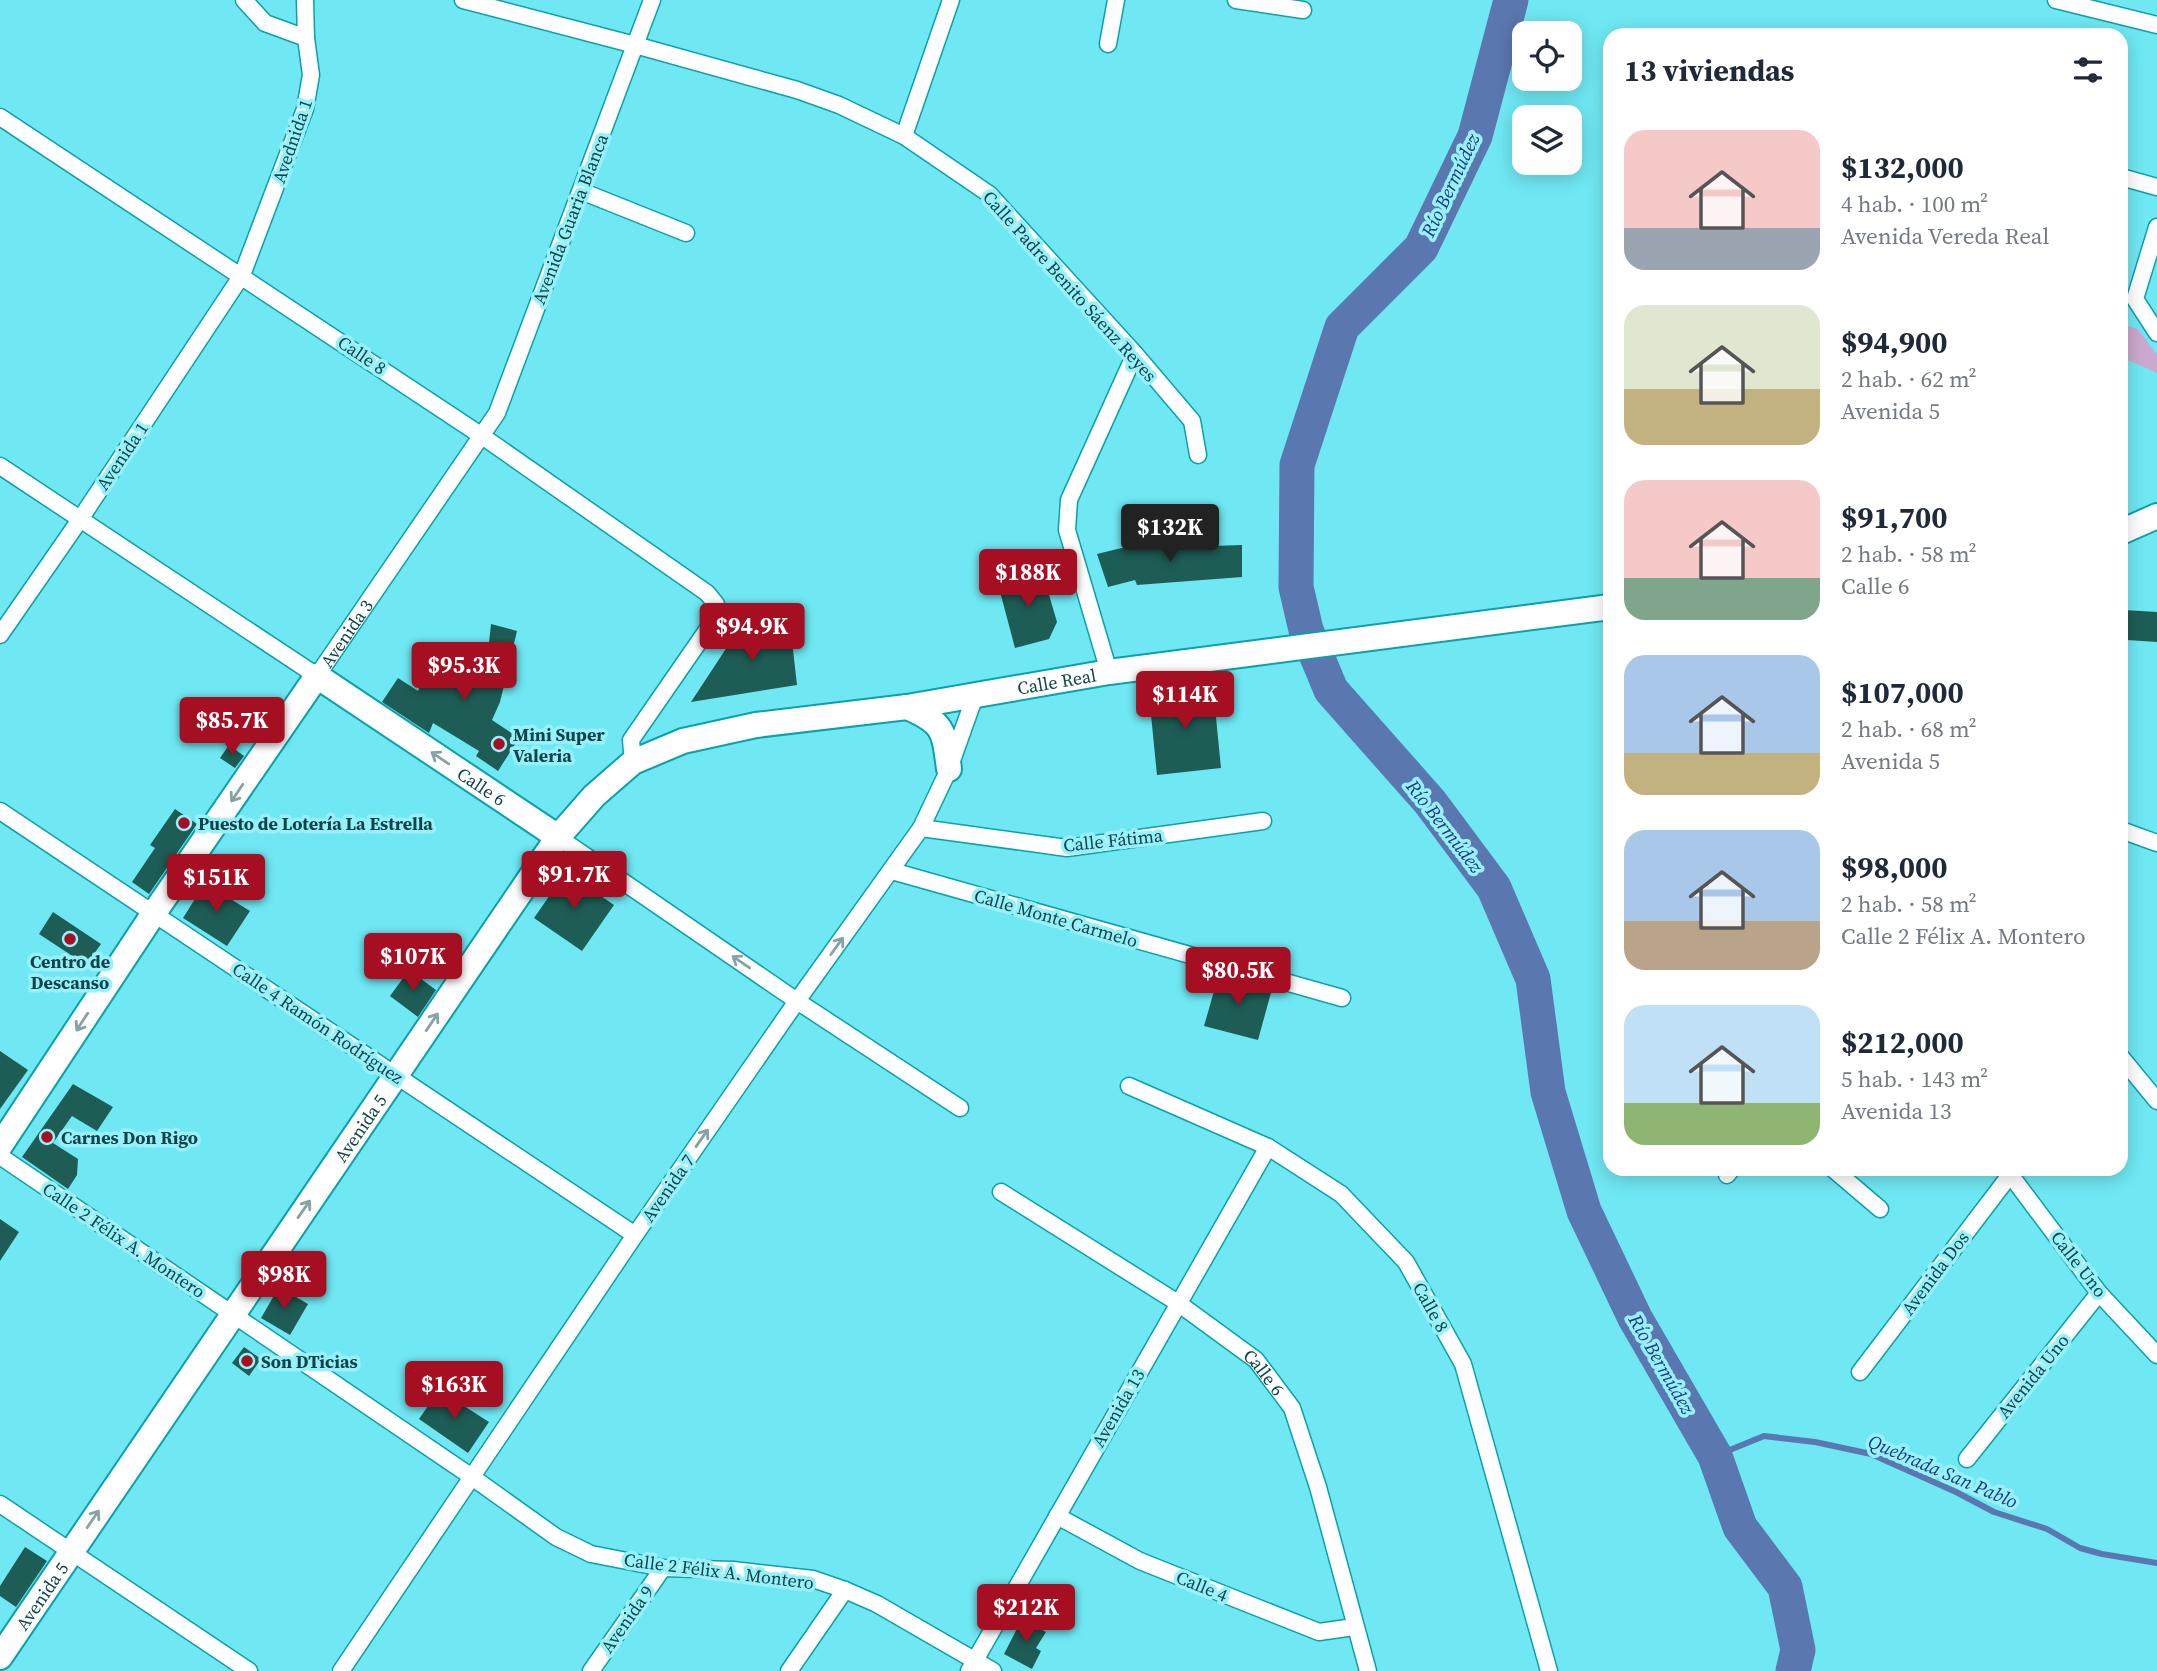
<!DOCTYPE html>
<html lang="es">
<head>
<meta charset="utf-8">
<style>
  :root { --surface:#fff; --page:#f6f6f7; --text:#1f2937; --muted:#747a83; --accent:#a60e21 }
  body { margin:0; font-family:"Source Serif 4",serif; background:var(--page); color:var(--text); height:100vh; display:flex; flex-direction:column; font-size:26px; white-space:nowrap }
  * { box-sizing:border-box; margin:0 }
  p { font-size:23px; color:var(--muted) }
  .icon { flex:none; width:38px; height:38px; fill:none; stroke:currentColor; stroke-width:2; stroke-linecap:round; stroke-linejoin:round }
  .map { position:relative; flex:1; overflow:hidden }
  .sheet { position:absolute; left:1603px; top:28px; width:525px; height:1148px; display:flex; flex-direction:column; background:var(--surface); border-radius:21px; box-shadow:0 4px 18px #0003 }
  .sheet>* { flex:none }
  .tools { position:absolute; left:1512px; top:21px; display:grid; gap:14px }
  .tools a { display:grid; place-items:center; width:70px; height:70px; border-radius:14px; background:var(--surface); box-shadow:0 4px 18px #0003; font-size:35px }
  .price { position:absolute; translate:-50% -60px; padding:0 16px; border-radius:7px; background:var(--accent); color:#fff; font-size:23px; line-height:46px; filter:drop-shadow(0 2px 4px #0008) }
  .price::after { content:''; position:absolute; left:50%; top:42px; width:21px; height:16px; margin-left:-10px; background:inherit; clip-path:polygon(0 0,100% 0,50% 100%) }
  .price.selected { background:#222; color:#fff }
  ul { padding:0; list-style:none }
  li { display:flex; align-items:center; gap:21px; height:175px; padding:0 21px }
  li span { display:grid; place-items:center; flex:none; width:196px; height:140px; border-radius:21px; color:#555 }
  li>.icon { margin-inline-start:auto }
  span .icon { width:84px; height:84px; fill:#fffc; stroke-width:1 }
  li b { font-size:30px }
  h2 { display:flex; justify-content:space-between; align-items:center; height:84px; padding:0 21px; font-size:30px }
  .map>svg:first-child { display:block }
</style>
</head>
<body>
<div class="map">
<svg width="2157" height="1671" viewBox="0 0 2157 1671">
  <rect width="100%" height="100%" fill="#6fe8f3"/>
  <path fill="#cca8cf" d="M2121,324L2138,329L2157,355V373L2121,357Z"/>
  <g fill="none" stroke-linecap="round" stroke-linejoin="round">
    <path stroke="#5b77b0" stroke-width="6" d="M1715,1456L1764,1436L1815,1442L1871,1454L1956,1492L1994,1512L2047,1529L2080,1548L2102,1554L2157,1563"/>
    <path stroke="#5b77b0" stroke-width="35" d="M1511,0L1475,136L1421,248L1342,327L1297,465L1296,587L1306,630L1331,690L1430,802L1494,888L1533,979L1548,1092L1584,1211L1635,1318L1715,1456L1740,1527L1785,1587L1798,1650L1793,1671"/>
  </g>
  <path fill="#1d5d55" d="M1150,541L1151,548L1242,545V577L1137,585L1135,580L1108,587L1097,554Z
    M1042,571L1057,622L1049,639L1015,648L998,584Z
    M2124,610L2157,612V642L2127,640Z
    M750,612L792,641L797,685L691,702Z
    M491,624L517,631L500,702L492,720L519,738L498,771L476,756L479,751L433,723L429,733L382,702L398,678L418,691L428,667L475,682L487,661Z
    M1213,687L1221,768L1157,775L1149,695Z
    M229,745L244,756L235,768L220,758Z
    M175,809L197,824L149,894L132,882L155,848L150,845Z
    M566,872L614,905L582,951L534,918Z
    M205,883L250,911L227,946L183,918Z
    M53,912L101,944L86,965L39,934Z
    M409,970L436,990L418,1017L390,996Z
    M1219,974L1272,989L1258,1040L1204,1026Z
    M0,1051L28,1070L0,1109Z
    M73,1084L113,1107L97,1131L72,1116L53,1143L78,1159L77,1175L68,1189L22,1157Z
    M0,1219L19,1232L0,1261Z
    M279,1287L308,1304L290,1335L261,1318Z
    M244,1347L261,1359L249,1376L232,1363Z
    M439,1390L489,1422L468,1453L419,1419Z
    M25,1547L47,1561L16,1607L0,1596V1586Z
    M1022,1619L1046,1632L1036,1648L1041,1651L1032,1669L1004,1654Z"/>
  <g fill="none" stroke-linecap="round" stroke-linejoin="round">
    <g stroke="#0aa1ac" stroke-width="19">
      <g id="minor">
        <path d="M244,0L265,23L306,38"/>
        <path d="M463,0L635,45L797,90L839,105L904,136L989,194L1135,354L1192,421L1198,455"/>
        <path d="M1236,0L1303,10"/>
        <path d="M2056,0L2157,25"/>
        <path d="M1108,44L1116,0"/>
        <path d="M0,117L482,436L707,593L716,604L714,620L631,740L633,762"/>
        <path d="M904,136L951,0"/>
        <path d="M2121,177L2157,187"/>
        <path d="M581,191L686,233"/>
        <path d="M2157,227L2135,299L2157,333"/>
        <path id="s1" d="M0,466L317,676L497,413L652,0"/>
        <path d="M0,635L79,521L242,275L305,109L311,75L306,38L305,0"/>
        <path d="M1109,672L1067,530L1069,500L1135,354"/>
        <path d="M0,811L635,1235"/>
        <path d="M921,828L1067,848L1263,821"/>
        <path d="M2121,830L2157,843"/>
        <path d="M558,837L797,1001L960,1108"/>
        <path d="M892,871L1342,998"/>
        <path d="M2121,1057L2157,1101"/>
        <path d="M1129,1086L1268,1147L1341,1194L1406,1262L1463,1364L1549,1671"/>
        <path d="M0,1156L472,1477L556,1537L591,1554L663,1568L733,1570L813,1579L845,1590L877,1604L993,1671"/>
        <path d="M1833,1169L1880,1209"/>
        <path d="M2006,1169L2099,1293L2157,1355"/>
        <path d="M1727,1175L1732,1169"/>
        <path id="s2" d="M1001,1192L1178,1303L1256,1360L1292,1408L1318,1487L1368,1671"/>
        <path d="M1860,1372L2010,1175"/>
        <path d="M1967,1459L2099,1293"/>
        <path d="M0,1504L249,1671"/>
        <path d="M1057,1516L1140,1561L1319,1632L1354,1627"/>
        <path d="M341,1671L635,1235L797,1001L921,828L949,769L975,696"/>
        <path d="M591,1671L663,1568"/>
        <path d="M789,1671L845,1590"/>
        <path d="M969,1671L1268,1147"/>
      </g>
    </g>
    <g stroke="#0aa1ac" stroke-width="28">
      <g id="primary">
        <path d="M2121,532L2157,516"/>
        <path d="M907,707C944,723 944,730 949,769"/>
        <path id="s3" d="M0,1146L154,913L317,676L558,837"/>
        <path id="s4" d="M0,1657L558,837L594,796L633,762L683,741L756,725L907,707L1109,672L1610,607"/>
      </g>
    </g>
    <use href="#minor" stroke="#fff" stroke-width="16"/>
    <use href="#primary" stroke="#fff" stroke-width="24"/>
  </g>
  <defs><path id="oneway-shaft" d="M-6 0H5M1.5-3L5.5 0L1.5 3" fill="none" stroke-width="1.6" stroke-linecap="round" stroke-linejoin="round" transform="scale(1.75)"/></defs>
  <g stroke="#86a2a4">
    <use href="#oneway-shaft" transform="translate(440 758) rotate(-146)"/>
    <use href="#oneway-shaft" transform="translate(237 793) rotate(124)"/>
    <use href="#oneway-shaft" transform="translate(837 946) rotate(-54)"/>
    <use href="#oneway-shaft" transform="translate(741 962) rotate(-146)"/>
    <use href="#oneway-shaft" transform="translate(82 1022) rotate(123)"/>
    <use href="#oneway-shaft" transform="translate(432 1022) rotate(-56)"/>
    <use href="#oneway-shaft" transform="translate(702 1138) rotate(-55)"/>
    <use href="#oneway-shaft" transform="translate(304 1209) rotate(-55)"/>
    <use href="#oneway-shaft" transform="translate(93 1519) rotate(-56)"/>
  </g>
  <g fill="#a60e21" stroke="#97f1fa" stroke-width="2.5">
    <circle cx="499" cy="744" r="7"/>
    <circle cx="184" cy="823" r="7"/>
    <circle cx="70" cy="939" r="7"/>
    <circle cx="47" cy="1137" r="7"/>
    <circle cx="247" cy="1361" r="7"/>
  </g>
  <g text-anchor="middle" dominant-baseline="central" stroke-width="7" stroke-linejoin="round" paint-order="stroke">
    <g font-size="18" fill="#0e4449" stroke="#97f1fa">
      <text transform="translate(292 141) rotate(-71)">Avednida 1</text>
      <text transform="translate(570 219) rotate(-69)">Avenida Guaria Blanca</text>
      <text transform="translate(1070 286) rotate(48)">Calle Padre Benito Sáenz Reyes</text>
      <text transform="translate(362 355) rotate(34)">Calle 8</text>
      <text transform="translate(122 456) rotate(-56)">Avenida 1</text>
      <text stroke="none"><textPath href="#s1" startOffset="432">Avenida 3</textPath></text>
      <text stroke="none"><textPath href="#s4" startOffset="1531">Calle Real</textPath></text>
      <text stroke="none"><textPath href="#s3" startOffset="765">Calle 6</textPath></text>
      <text transform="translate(1113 840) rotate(-6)">Calle Fátima</text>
      <text transform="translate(1056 918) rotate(16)">Calle Monte Carmelo</text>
      <text transform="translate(318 1023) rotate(34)">Calle 4 Ramón Rodríguez</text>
      <text stroke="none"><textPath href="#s4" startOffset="640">Avenida 5</textPath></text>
      <text transform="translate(668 1188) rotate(-55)">Avenida 7</text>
      <text transform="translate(124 1240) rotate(34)">Calle 2 Félix A. Montero</text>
      <text transform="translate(2079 1264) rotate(52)">Calle Uno</text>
      <text transform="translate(1935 1273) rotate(-53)">Avenida Dos</text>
      <text transform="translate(1431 1307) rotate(61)">Calle 8</text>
      <text stroke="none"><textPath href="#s2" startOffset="320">Calle 6</textPath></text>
      <text transform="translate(2033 1376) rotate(-51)">Avenida Uno</text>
      <text transform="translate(1118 1408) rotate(-60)">Avenida 13</text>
      <text transform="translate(719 1571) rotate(7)">Calle 2 Félix A. Montero</text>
      <text transform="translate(1202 1586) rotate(22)">Calle 4</text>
      <text stroke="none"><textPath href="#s4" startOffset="74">Avenida 5</textPath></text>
      <text transform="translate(627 1619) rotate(-55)">Avenida 9</text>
    </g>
    <g font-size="18" font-weight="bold" fill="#0e4449" stroke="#97f1fa" text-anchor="start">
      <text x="513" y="734">Mini Super<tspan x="513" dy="21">Valeria</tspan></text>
      <text x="198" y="823">Puesto de Lotería La Estrella</text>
      <text x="70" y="961" text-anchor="middle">Centro de<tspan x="70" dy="21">Descanso</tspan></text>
      <text x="61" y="1137">Carnes Don Rigo</text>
      <text x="261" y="1361">Son DTicias</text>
    </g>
    <g font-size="19" font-style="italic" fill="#1b3a81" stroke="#97f1fa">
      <text transform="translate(1450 185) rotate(-65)">Río Bermúdez</text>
      <text transform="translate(1445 826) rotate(52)">Río Bermúdez</text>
      <text transform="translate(1662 1364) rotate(60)">Río Bermúdez</text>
      <text transform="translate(1943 1471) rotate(23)">Quebrada San Pablo</text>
    </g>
  </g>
</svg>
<div class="tools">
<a><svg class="icon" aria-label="locate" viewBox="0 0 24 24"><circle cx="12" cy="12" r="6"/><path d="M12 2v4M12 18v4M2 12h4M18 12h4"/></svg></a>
<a><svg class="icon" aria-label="layers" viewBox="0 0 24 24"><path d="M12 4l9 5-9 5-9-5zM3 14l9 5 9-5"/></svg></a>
</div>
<b class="price selected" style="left:1170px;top:564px">$132K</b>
<b class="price" style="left:1028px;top:609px">$188K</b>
<b class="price" style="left:752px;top:663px">$94.9K</b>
<b class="price" style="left:464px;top:702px">$95.3K</b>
<b class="price" style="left:1185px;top:731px">$114K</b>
<b class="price" style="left:232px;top:757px">$85.7K</b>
<b class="price" style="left:574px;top:911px">$91.7K</b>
<b class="price" style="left:216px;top:914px">$151K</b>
<b class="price" style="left:413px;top:993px">$107K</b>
<b class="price" style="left:1238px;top:1007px">$80.5K</b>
<b class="price" style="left:284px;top:1311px">$98K</b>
<b class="price" style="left:454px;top:1421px">$163K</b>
<b class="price" style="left:1026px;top:1644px">$212K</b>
<section class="sheet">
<h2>13 viviendas<svg class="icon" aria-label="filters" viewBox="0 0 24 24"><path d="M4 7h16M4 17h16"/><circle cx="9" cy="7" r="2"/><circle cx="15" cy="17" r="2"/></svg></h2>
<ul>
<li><span style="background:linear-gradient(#f6c9c9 70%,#9aa5b1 0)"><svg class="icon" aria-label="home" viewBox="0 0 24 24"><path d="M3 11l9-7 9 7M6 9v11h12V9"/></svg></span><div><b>$132,000</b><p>4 hab. · 100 m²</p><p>Avenida Vereda Real</p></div></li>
<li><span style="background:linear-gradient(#dfe7d0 60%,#c2b280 0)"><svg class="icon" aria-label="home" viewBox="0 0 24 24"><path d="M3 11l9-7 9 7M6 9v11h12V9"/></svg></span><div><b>$94,900</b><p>2 hab. · 62 m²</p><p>Avenida 5</p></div></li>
<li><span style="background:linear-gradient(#f6c9c9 70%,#7fa58c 0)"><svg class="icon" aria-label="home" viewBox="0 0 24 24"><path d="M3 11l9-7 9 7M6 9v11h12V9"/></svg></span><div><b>$91,700</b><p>2 hab. · 58 m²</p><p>Calle 6</p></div></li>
<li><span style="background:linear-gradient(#a9c7e8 70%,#c2b280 0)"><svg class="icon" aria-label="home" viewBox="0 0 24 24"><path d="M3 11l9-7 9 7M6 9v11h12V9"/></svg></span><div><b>$107,000</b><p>2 hab. · 68 m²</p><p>Avenida 5</p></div></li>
<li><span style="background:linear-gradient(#a9c7e8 65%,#b9a48a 0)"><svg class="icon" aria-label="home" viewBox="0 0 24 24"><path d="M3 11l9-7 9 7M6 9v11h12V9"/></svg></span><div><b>$98,000</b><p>2 hab. · 58 m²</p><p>Calle 2 Félix A. Montero</p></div></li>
<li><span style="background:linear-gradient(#bfe0f5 70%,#8fb573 0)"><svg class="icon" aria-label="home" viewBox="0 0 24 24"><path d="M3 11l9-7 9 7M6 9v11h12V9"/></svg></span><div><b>$212,000</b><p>5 hab. · 143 m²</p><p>Avenida 13</p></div></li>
</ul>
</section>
</div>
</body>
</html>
